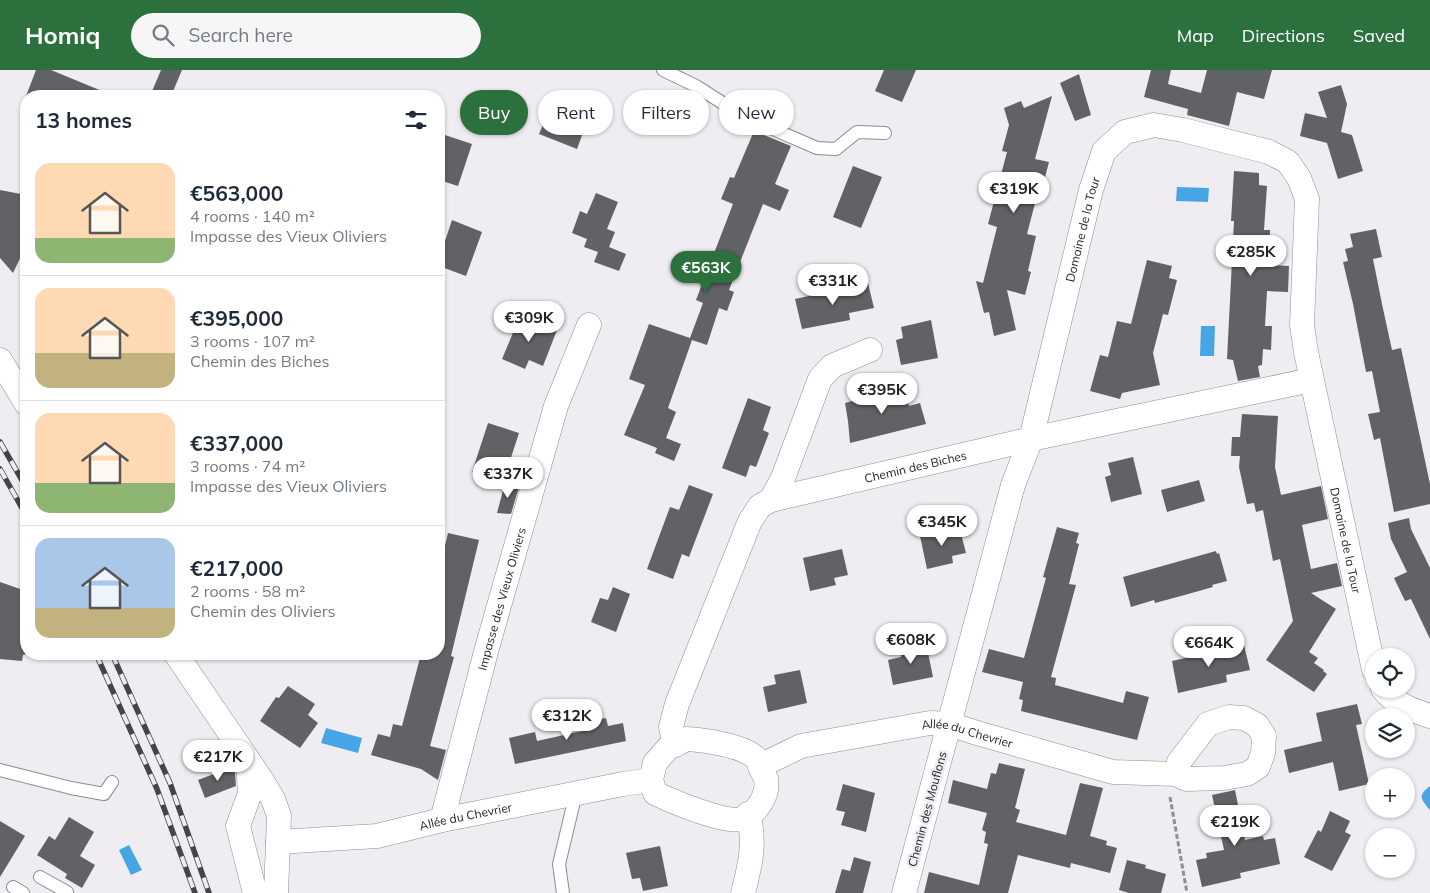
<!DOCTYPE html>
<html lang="en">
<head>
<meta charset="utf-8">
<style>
  :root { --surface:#fff; --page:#f6f6f7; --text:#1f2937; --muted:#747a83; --line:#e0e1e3; --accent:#2c713d }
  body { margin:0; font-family:Mulish,sans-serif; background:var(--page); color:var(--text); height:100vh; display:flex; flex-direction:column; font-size:19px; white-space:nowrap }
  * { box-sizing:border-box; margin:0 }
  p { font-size:16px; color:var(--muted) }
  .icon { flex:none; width:28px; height:28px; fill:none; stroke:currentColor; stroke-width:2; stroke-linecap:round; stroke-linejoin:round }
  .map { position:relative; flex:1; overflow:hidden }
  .drawer { position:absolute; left:20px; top:20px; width:425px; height:570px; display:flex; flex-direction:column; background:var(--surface); border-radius:20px; box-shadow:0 1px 4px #0004 }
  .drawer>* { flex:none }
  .top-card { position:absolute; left:460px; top:20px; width:475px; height:45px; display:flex; gap:10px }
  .controls { position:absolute; left:1365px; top:578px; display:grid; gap:10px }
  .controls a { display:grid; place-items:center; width:50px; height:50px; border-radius:50%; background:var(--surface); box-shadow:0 1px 4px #0004; font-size:25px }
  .price { position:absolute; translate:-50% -42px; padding:0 11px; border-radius:18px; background:#fff; color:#222; font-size:16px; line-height:32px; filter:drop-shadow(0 1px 2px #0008) }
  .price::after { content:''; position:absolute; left:50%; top:30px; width:15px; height:11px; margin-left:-8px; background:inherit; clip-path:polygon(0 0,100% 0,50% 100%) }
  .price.current { background:var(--accent); color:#fff }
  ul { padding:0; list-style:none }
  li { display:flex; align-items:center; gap:15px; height:125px; padding:0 15px }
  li+li { border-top:1px solid var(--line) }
  li span { display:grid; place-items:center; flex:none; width:140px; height:100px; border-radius:15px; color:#555 }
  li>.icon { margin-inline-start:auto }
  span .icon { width:60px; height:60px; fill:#fffc; stroke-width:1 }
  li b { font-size:21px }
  h2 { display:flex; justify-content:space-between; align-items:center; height:60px; padding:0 15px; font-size:21px }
  .pill { padding:0 18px; border-radius:22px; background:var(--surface); box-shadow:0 1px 4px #0004; font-size:18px; line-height:45px }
  .pill.current { background:var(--accent); color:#fff }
  header { display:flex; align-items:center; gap:30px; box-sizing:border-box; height:70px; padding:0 25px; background:var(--accent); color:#fff }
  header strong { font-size:24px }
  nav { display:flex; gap:28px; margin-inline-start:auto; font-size:18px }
  .search { width:350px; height:45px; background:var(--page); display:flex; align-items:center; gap:12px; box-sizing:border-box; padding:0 18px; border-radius:28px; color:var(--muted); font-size:19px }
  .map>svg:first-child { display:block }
</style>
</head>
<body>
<header>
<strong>Homiq</strong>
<div class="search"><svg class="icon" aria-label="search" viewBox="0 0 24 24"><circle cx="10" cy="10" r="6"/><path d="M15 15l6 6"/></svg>Search here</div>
<nav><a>Map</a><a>Directions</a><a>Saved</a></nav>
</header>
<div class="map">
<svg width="1430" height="823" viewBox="0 0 1430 823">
  <rect width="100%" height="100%" fill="#efedf2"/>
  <path fill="#48a5e5" d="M1177,117L1209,118L1208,132L1176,131Z
    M1201,256H1215L1214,286H1200Z
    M326,658L362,668L358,683L321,673Z
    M1430,716V740C1421,729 1417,726 1430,716Z
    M129,775L142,800L131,805L119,780Z"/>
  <path fill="#616266" d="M36,0H51L114,26H26Z
    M161,0H182L171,26H150Z
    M884,0H916L902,32L875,21Z
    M1151,0H1171L1168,14L1201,23L1207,0H1272L1264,29L1237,22L1229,56L1187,45L1188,39L1144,27Z
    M1079,4L1091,45L1075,51L1060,13Z
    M1341,15L1347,34L1341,62L1352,65L1363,101L1338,109L1327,73L1300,66L1305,43L1327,48L1318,22Z
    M1052,26L1035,89L1049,92L1043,115L1040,114L1027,164L1036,166L1028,201L1031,202L1025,225L1007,220L1016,260L994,266L989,242L984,243L976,211L983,213L997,157L988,154L1007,82L1002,81L1009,55L1004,38L1021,31L1024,38Z
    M551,36L576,46L572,55L584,60L577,79L539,64Z
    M754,61L791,76L775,114L789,120L780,141L763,134L729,220L734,222L727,241L719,238L707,275L692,270L668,338L676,342L666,368L681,374L674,391L655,383L657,378L624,365L645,315L629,309L649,254L690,268L703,233L696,230L733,134L721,129L730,107L734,108Z
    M439,63L472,74L458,116L439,110Z
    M853,96L882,107L861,158L833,147Z
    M1234,101L1259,103V115L1267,116L1264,160H1270L1269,195L1289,196L1288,222L1267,221L1265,256H1272L1271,280L1263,279L1262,295L1258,296L1260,307L1238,311L1233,290L1227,289L1234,151H1231Z
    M0,120L26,125V176L13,203L0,188Z
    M596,123L618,132L607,159L615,162L609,177L626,184L619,201L594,192L598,182L584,177L587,169L572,163L580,141L587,144Z
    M452,150L482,162L466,206L439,196L444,181L442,180Z
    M1376,159L1382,187L1373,189L1382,234L1392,280L1401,278L1430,414V434L1394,442L1380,368L1374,370L1368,344L1380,342L1372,301L1366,302L1353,234L1343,192L1348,191L1345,179L1353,177L1350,164Z
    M1147,190L1172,196L1169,208L1177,210L1168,245L1163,244L1153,283L1160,315L1122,323L1120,329L1090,321L1100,285L1108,287L1117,251L1131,254Z
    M868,213L874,238L849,243L850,250L802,259L795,229Z
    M520,246L557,260L543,296L529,290L525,299L502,289Z
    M931,250L938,288L901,295L896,270L903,268L901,257Z
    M905,317L909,336L920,333L926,354L850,373L848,351L845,333L856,330L855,328Z
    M748,328L771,337L763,360L769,363L756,397L750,395L746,407L722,398Z
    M1242,344L1278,346L1275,397L1281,425L1321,416L1328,449L1302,455L1311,499L1337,493L1342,516L1311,523L1336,539L1309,582L1318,588L1314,593L1324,600L1323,601L1327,604L1314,622L1266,590L1293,551L1280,489L1273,491L1263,440L1256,442L1254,433L1247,434L1239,397L1240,386H1231L1232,367H1240Z
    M488,353L519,363L503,412L472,402Z
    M1133,387L1142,424L1111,432L1105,407L1111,405L1108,393Z
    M1199,410L1205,431L1167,442L1161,420Z
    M505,413L519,417L511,444L497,443Z
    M689,415L713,424L689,487L682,484L673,509L647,499L670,437L679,440Z
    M1409,448L1411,459L1430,498V569L1411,529L1405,531L1394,508L1407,502L1391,469L1388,453Z
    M959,456L966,483L952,486L953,493L927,499L920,466Z
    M1057,457L1079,463L1076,473L1079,474L1069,514L1076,515L1051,607L1056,608L1055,615L1123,633L1126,621L1149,627L1137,670L1021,641L1023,630L1019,629L1023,612L982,602L989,579L1024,588L1046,508L1043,507Z
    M448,463L479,470L451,586L454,587L430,676L446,680L438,710L421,699L371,685L378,664L390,667L393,654L402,656L421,584H439V501Z
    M842,479L848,505L834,508L836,515L810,521L803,488Z
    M1216,481L1217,484L1219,483L1227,511L1212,515L1213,517L1181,526L1155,533L1154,530L1131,537L1123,507Z
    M0,512L26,521V584L23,585L22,591L0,589Z
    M613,517L630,524L616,562L591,552L600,528L608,530Z
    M926,573L933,607L893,615L888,590L901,587L900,579Z
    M1244,575L1250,600L1226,605L1227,612L1178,623L1172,591Z
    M800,600L807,633L768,642L763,617L776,614L774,605Z
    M288,616L315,634L308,645L318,653L300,678L260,651L276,627L279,628Z
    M1357,634L1362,654L1356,655L1369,714L1339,721L1333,692L1289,703L1284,680L1322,671L1316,643Z
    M606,648L608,656L623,653L626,671L515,694L509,668L535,662L537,671L582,661L581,653Z
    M999,693L1025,699L1015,738L1020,740L1016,752L1066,765L1080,713L1103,718L1090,766L1107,771L1106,775L1117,778L1110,803L1071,793L1070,798L1018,785L1008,823H924L929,802L979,815L988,774L984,773L986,762L982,760L987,743L948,733L953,710L987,719L991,703L996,704Z
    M232,697L235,703L236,716L205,728L198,710Z
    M843,714L875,723L866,762L841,755L845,742L836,740Z
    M1235,720L1245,770L1263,766L1264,770L1275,768L1280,794L1240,803L1241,808L1202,817L1196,790L1207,788L1206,783L1224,780L1212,725Z
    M1330,741L1350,751L1345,762L1351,765L1332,801L1304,787L1318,760L1321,762Z
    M69,747L94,762L80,786L95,795L82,818L65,808L67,804L37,785L49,766L55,770Z
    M0,751L25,766L0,807Z
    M660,776L668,816L643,821L640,808L632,809L626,783Z
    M854,787L871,792L863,823H835L842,799L850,801Z
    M1127,790L1146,795L1145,798L1166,804L1161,823H1129L1119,820Z"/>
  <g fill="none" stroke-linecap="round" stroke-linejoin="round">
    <g stroke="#8e8c90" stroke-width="14">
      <path id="service" d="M663,0L696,16L743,46L817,78L836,79L857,62L885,63
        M0,700L71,718L104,724L112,712
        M40,807L67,822L66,823
        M13,817L23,823
        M563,823L559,794L576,723"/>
    </g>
    <g stroke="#8e8c90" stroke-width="25">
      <g id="minor">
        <path d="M0,290L26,333"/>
        <path id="s1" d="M1311,310L1031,369L1091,120L1104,81L1125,62L1154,55L1183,60L1269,82L1288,92L1299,108L1307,129L1302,255L1306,282L1374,600"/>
        <path d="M771,430L783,408L820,309L832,296L870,280"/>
        <path d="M176,584L263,712L273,729L279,746L276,823"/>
        <path d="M1383,619C1395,634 1411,640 1430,646"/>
        <path d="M687,669C705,670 744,676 756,688C759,691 760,696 761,699C763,702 765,706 766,709C769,725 757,743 742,749C726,754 671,731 655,723L651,710L655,693L668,678Z"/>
        <path id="s2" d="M675,675L671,657L677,634L750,451L760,436L771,430L1031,369L1013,415L904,823"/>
        <path d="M248,691L250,723L238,756L255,823"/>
        <path id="s3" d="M760,696L801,676L930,653L949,654L977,663L1113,702L1176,704L1187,709L1224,708L1247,704L1258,697L1263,683L1264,666L1257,655L1244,648L1229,647L1208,654L1179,692L1176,704"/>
        <path id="s4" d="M442,750L487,578L556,336L589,255"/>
        <path id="s5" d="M278,772L377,766L442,750L623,714L651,710"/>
        <path d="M743,823C750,796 756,772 748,744"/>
      </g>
    </g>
    <path stroke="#8f8e91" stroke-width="3" stroke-dasharray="5 2.5" stroke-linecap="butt" d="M1170,727L1187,823"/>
    <use href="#service" stroke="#fff" stroke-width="12"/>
    <use href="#minor" stroke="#fff" stroke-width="24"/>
    <g stroke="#464447" stroke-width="5.5">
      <path id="rail" d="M0,372L26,417
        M0,399L26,445
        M96,584L157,719L195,823
        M112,584L170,713L209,823"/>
    </g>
    <use href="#rail" stroke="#efedf2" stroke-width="4" stroke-dasharray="11" stroke-linecap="butt"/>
  </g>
  <g text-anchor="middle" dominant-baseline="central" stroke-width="5" stroke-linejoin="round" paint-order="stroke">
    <g font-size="12" fill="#242325" stroke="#efedf2">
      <text stroke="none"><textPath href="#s1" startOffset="502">Domaine de la Tour</textPath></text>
      <text stroke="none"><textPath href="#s2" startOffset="418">Chemin des Biches</textPath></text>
      <text stroke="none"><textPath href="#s1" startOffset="1169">Domaine de la Tour</textPath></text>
      <text stroke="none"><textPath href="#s4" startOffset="229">Impasse des Vieux Oliviers</textPath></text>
      <text stroke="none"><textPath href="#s3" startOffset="215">Allée du Chevrier</textPath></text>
      <text transform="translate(927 739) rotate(-75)">Chemin des Mouflons</text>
      <text stroke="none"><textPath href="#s5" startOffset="190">Allée du Chevrier</textPath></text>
    </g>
  </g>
</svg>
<div class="controls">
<a><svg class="icon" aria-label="locate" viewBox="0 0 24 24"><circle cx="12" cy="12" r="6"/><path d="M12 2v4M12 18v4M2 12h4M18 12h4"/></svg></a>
<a><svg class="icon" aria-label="layers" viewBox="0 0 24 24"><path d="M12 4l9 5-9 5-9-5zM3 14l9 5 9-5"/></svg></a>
<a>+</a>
<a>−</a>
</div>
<b class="price" style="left:1014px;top:144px">€319K</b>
<b class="price" style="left:1251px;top:207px">€285K</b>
<b class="price current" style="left:706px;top:223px">€563K</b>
<b class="price" style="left:833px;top:236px">€331K</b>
<b class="price" style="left:529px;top:273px">€309K</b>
<b class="price" style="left:882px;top:345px">€395K</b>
<b class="price" style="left:508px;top:429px">€337K</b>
<b class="price" style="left:942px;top:477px">€345K</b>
<b class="price" style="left:911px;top:595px">€608K</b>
<b class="price" style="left:1209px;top:598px">€664K</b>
<b class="price" style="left:567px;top:671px">€312K</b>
<b class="price" style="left:218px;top:712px">€217K</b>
<b class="price" style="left:1235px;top:777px">€219K</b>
<div class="top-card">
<a class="pill current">Buy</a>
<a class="pill">Rent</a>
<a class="pill">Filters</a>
<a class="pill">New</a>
</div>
<section class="drawer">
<h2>13 homes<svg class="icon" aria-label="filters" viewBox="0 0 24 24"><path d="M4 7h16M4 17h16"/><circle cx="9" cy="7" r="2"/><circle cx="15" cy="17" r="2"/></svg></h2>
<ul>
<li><span style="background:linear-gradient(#ffd9b3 75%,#8fb573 0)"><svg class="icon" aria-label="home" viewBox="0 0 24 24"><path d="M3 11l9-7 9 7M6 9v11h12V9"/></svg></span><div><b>€563,000</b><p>4 rooms · 140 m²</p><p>Impasse des Vieux Oliviers</p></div></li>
<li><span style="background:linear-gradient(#ffd9b3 65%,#c2b280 0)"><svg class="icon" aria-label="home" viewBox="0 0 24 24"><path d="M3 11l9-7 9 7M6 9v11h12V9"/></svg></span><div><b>€395,000</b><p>3 rooms · 107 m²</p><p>Chemin des Biches</p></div></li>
<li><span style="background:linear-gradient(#ffd9b3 70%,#8fb573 0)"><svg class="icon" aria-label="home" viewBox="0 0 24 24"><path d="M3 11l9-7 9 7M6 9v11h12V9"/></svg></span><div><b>€337,000</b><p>3 rooms · 74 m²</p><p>Impasse des Vieux Oliviers</p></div></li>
<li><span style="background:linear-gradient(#a9c7e8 70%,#c2b280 0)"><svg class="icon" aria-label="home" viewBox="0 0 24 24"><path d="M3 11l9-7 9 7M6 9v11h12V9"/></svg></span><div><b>€217,000</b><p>2 rooms · 58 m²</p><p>Chemin des Oliviers</p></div></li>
</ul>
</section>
</div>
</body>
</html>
